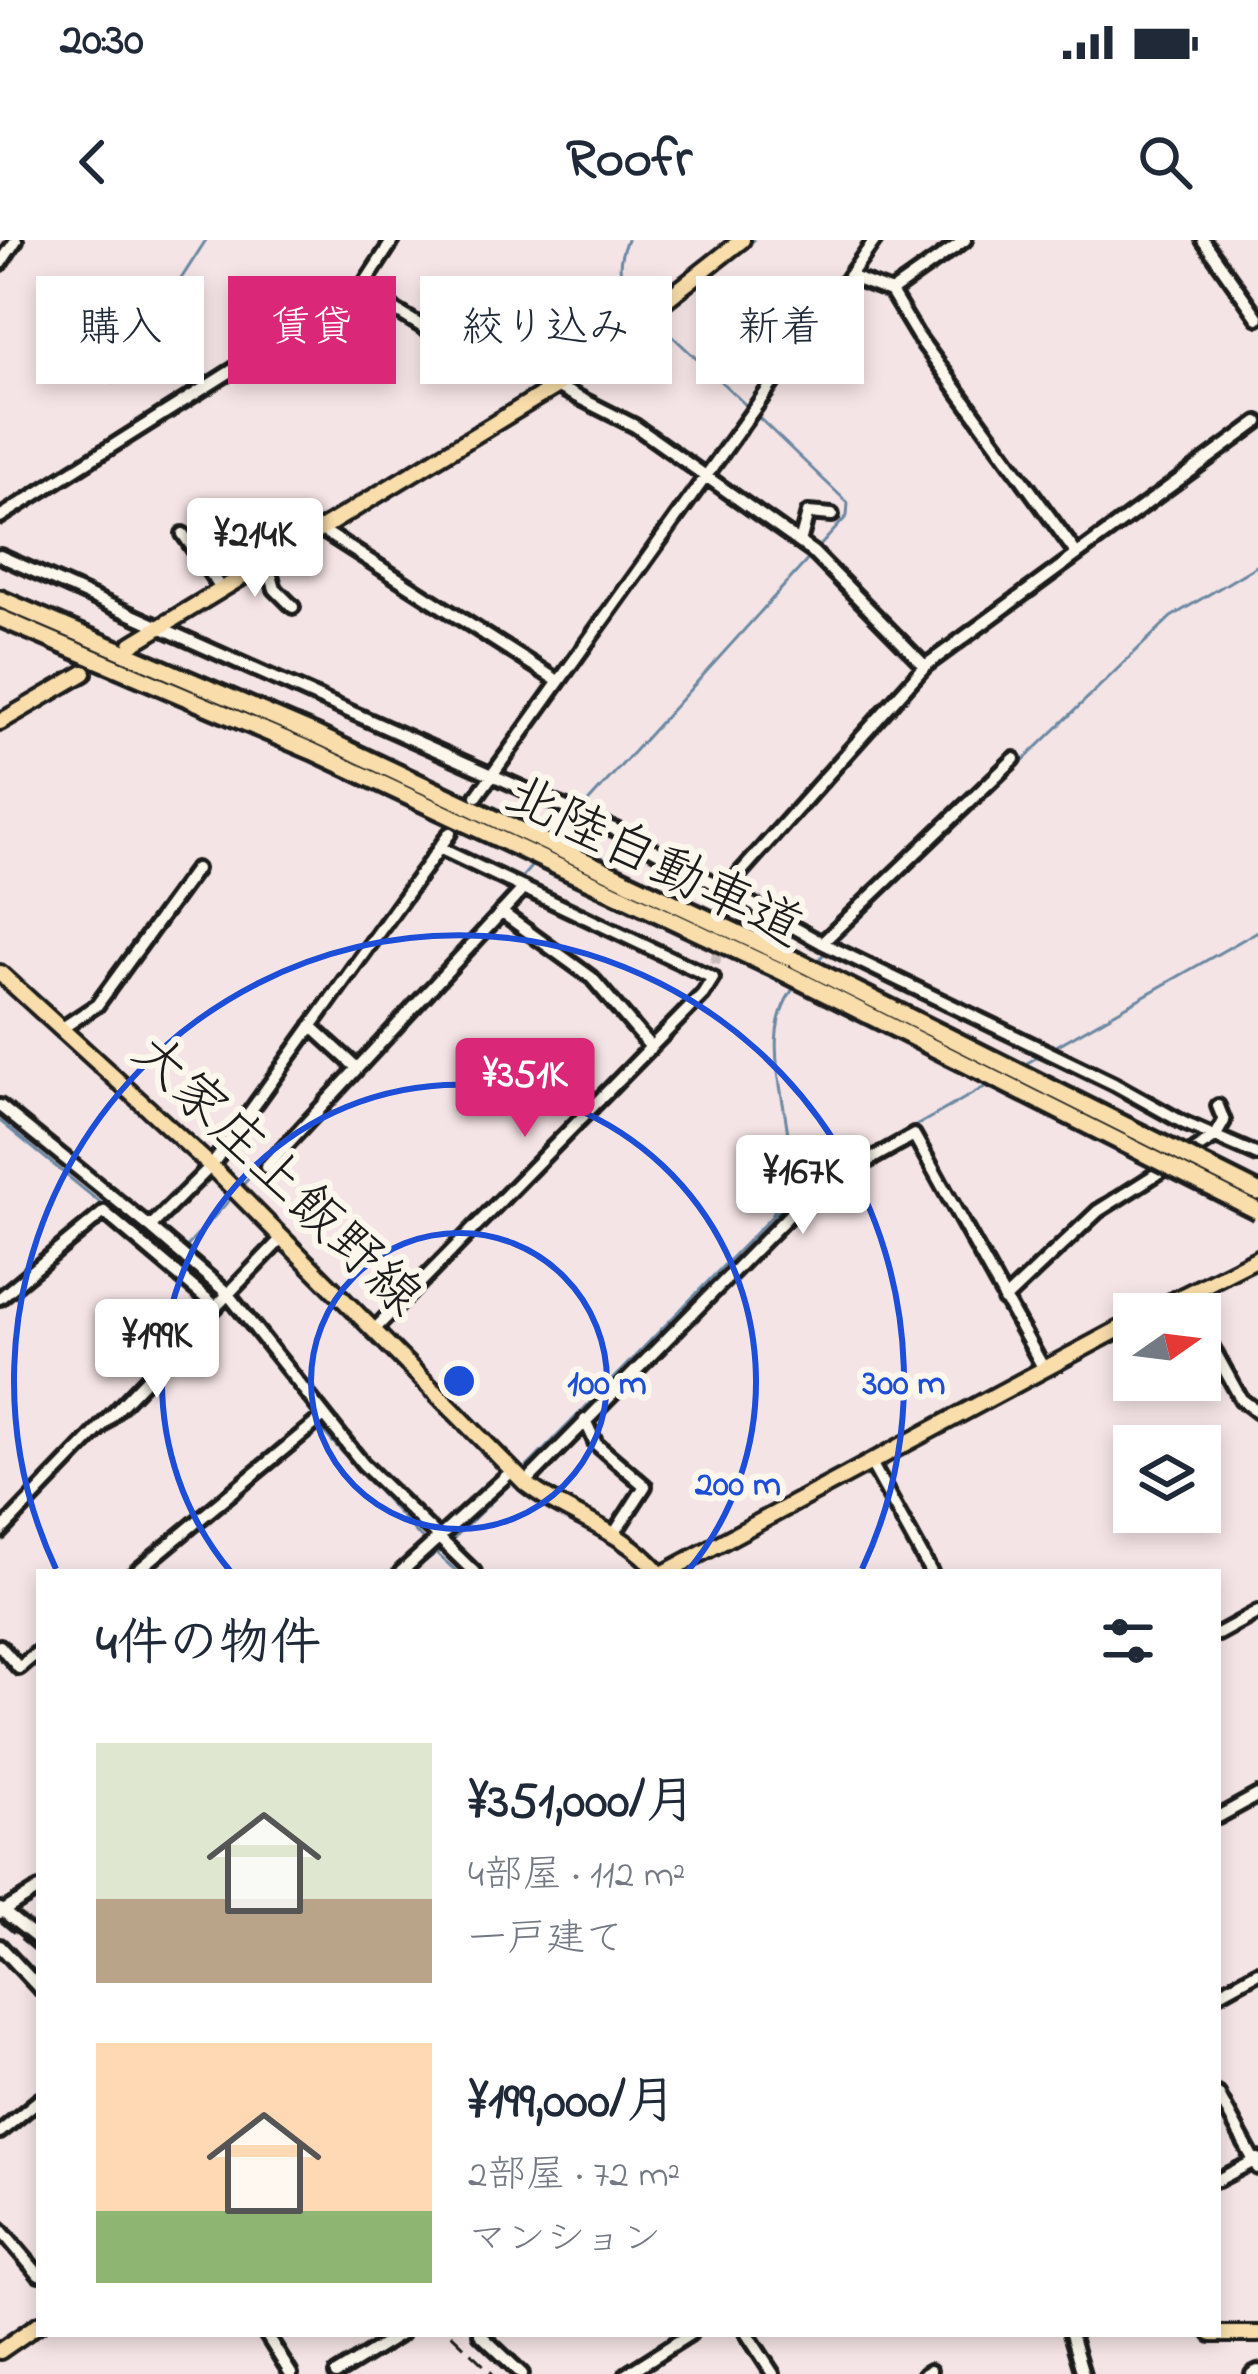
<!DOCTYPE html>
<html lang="ja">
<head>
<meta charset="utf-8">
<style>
  :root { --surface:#fff; --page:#f6f6f7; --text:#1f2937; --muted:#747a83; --accent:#db2777 }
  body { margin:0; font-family:"Indie Flower","Klee One",sans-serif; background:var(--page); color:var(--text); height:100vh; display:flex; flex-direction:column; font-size:45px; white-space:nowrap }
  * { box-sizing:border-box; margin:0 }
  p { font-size:39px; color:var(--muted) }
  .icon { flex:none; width:66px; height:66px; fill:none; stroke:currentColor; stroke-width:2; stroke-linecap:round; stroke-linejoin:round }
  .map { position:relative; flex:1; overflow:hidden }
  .panel { position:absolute; left:36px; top:1329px; width:1185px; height:768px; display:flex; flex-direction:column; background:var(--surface); border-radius:0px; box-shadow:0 6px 18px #0003 }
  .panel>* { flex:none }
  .banner { position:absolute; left:36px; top:36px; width:1188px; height:108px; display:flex; gap:24px }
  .needle { width:78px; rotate:76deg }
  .fabs { position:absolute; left:1113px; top:1053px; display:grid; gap:24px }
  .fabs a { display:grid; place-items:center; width:108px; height:108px; border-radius:0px; background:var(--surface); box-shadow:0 6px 18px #0003; font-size:60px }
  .price { position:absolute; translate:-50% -102px; padding:0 27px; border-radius:12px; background:#fff; color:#222; font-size:39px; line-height:78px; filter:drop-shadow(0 3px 6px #0008) }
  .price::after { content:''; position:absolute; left:50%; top:72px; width:36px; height:27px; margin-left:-18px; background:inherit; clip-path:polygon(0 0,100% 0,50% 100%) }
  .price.active { background:var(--accent); color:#fff }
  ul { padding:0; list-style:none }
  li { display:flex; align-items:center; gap:36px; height:300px; padding:0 60px }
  li span { display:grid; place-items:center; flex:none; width:336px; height:240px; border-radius:0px; color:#555 }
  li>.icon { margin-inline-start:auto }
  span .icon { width:144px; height:144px; fill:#fffc; stroke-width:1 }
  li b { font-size:51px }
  h2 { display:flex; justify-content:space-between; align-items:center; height:144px; padding:0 60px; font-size:51px }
  .tag { padding:0 42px; border-radius:0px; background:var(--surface); box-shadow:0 6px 18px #0003; font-size:42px; line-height:108px }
  .tag.active { background:var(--accent); color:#fff }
  .status { display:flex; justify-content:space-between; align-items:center; height:84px; padding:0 60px; background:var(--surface); direction:ltr }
  .status svg { height:33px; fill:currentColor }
  header { display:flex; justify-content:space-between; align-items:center; height:156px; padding:0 60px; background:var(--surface); font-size:54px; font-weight:700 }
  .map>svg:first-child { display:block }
</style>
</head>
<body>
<div class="status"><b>20:30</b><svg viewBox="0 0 49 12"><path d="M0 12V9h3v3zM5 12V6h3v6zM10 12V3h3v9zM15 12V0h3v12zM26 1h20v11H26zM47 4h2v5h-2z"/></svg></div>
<header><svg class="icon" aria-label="back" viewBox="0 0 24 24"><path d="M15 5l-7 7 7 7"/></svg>Roofr<svg class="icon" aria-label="search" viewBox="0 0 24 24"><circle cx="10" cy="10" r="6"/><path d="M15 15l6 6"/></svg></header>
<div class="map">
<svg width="1258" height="2134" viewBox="0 0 1258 2134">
  <rect width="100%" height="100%" fill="#f5e4e5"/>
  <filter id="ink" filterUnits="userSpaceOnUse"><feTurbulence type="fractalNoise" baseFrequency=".00833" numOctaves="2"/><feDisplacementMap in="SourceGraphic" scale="24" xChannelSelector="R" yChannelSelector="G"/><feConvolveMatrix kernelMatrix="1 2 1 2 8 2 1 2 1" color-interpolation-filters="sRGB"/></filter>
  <g filter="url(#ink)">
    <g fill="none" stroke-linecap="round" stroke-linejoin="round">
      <path stroke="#6b88a3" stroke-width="3" d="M627,0C613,29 621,51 645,71
        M692,48L754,0
        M652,77L750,169
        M114,143L206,0
        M757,176L848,263L847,276L818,308
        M581,570L812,315
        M552,601L574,577
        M518,642L535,622
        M836,702L1171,377L1258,325
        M815,723L829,709
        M1051,809L1258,691
        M356,820L511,649
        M1020,827L1043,814
        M0,881L216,1057
        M296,887L350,827
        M239,949L261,925
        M773,975L813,944L990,844
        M183,1011L233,956
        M319,1187L425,1302
        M520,1234L772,976C777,963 787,946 789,931C795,870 752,797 797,744
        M451,1301L513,1241
        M436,1313L457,1332
        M411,1332L444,1307
        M12,1673L39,1659"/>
      <path stroke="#cabcbd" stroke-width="10" stroke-dasharray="10 5" stroke-linecap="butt" d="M713,738L719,700"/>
      <g stroke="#1c1c1c" stroke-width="20">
        <path id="minor" d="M1203,0L1258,78
          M0,24L16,0
          M849,36L891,52L917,95L1076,313
          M361,49L431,92L556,146L635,186L813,312L925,426
          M891,52L965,0
          M489,120L543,54
          M0,277L361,49L393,0
          M322,290L558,441
          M183,294L222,350
          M800,302L808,273L832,275
          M0,316L627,595L822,703L1114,844L1184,883L1258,915
          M267,323L275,349L293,367
          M477,556L875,0
          M450,593L211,926L150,987L227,1053L363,1224L474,1332
          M501,672L592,738L649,805
          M724,673L728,651L740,633L925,426L1258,182
          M822,703L1014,519
          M311,786L357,828
          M61,789L97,765L196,629
          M0,866L150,987
          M266,927L524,648
          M1183,1055L1194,1074
          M0,1058L104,972L214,1065
          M1004,1060L1098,971L1215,897L1224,881L1218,866
          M1200,1085L1241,1159L1258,1172
          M373,1091L703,754L713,738L439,608
          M585,1180L596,1204L645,1246L614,1294
          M870,1221L931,1332
          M525,1243L811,953L914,895L1044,1129
          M0,1292L282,998
          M136,1332L324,1176
          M401,1332L512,1231
          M1218,1394L1258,1372
          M0,1406L19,1428L39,1411
          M1218,1577L1258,1555
          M0,1669L39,1700
          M0,1673L39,1649
          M0,1706L39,1748
          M1218,1754L1258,1732
          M1218,1854L1258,1928
          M0,1892L39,1860
          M1218,1940L1258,1919
          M0,1989L39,2035
          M266,2094L291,2134
          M480,2094L522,2134
          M747,2094L773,2134
          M1071,2094L1083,2134
          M336,2134L401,2094
          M627,2134L690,2094
          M925,2134L930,2131
          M1252,2134L1258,2131"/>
      </g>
      <g stroke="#1c1c1c" stroke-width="22">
        <path id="major" d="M132,404L556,146L742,0
          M0,482L84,433
          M0,733L211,926L525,1243C568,1277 623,1289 658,1332
          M1147,1074L1258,1018
          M666,1332L1134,1081
          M1212,2094H1258
          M0,2111L39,2084"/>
      </g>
      <g stroke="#1c1c1c" stroke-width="24">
        <path id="highway" d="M0,359L317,495L797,721
          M0,378L312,511L785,733"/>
      </g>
      <use href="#minor" stroke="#fbf7ec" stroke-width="10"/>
      <use href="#major" stroke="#f9deab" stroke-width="14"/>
      <use href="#highway" stroke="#f9deab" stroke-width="15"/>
      <path stroke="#1c1c1c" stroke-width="3" stroke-dasharray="18 9" stroke-linecap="butt" d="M0,1681L39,1714
        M451,2094L493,2134"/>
      <g stroke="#1c1c1c" stroke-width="24" stroke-linecap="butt">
        <path id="highway-bridge" d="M797,721L1258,952
          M785,733L1258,971"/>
      </g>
      <use href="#highway-bridge" stroke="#f9deab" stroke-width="15"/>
    </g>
  </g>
  <g fill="none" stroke="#1d4ed8" stroke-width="6">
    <circle cx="459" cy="1141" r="148"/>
    <path d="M231 1332A297 297 0 1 1 687 1332"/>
    <path d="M56 1329A445 445 0 1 1 862 1329"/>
  </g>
  <g text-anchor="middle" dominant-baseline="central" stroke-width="12" stroke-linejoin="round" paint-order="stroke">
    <g font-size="54" fill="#1c1c1c" stroke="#fbf7ec">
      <text transform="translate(653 624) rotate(26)">北陸自動車道</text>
      <text transform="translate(275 937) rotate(44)">大家庄上飯野線</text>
    </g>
  </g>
  <circle cx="459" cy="1141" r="18" fill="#1d4ed8" stroke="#fbf7ec" stroke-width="6"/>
  <g font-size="36" text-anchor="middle" font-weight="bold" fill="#1d4ed8" stroke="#fbf7ec" stroke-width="12" stroke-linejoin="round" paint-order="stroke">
    <text x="607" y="1154">100 m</text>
    <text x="904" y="1154">300 m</text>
    <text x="738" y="1255">200 m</text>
  </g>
</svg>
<div class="fabs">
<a><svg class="needle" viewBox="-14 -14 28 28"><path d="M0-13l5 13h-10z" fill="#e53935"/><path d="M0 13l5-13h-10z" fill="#747a83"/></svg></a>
<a><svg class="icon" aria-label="layers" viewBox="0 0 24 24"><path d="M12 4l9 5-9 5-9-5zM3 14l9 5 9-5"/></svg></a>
</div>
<b class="price" style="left:255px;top:360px">¥214K</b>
<b class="price active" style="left:525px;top:900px">¥351K</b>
<b class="price" style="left:803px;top:997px">¥167K</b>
<b class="price" style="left:157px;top:1161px">¥199K</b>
<div class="banner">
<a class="tag">購入</a>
<a class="tag active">賃貸</a>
<a class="tag">絞り込み</a>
<a class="tag">新着</a>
</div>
<section class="panel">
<h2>4件の物件<svg class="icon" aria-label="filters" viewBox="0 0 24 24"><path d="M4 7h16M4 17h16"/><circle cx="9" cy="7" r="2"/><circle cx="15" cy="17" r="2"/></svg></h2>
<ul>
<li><span style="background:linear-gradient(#dfe7d0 65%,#b9a48a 0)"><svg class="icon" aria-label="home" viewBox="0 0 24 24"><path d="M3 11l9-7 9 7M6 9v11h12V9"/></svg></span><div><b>¥351,000/月</b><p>4部屋 · 112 m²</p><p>一戸建て</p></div></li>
<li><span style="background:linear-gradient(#ffd9b3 70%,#8fb573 0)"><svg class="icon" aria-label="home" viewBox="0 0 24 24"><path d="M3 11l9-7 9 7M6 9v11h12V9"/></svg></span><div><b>¥199,000/月</b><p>2部屋 · 72 m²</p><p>マンション</p></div></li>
</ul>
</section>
</div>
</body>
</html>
